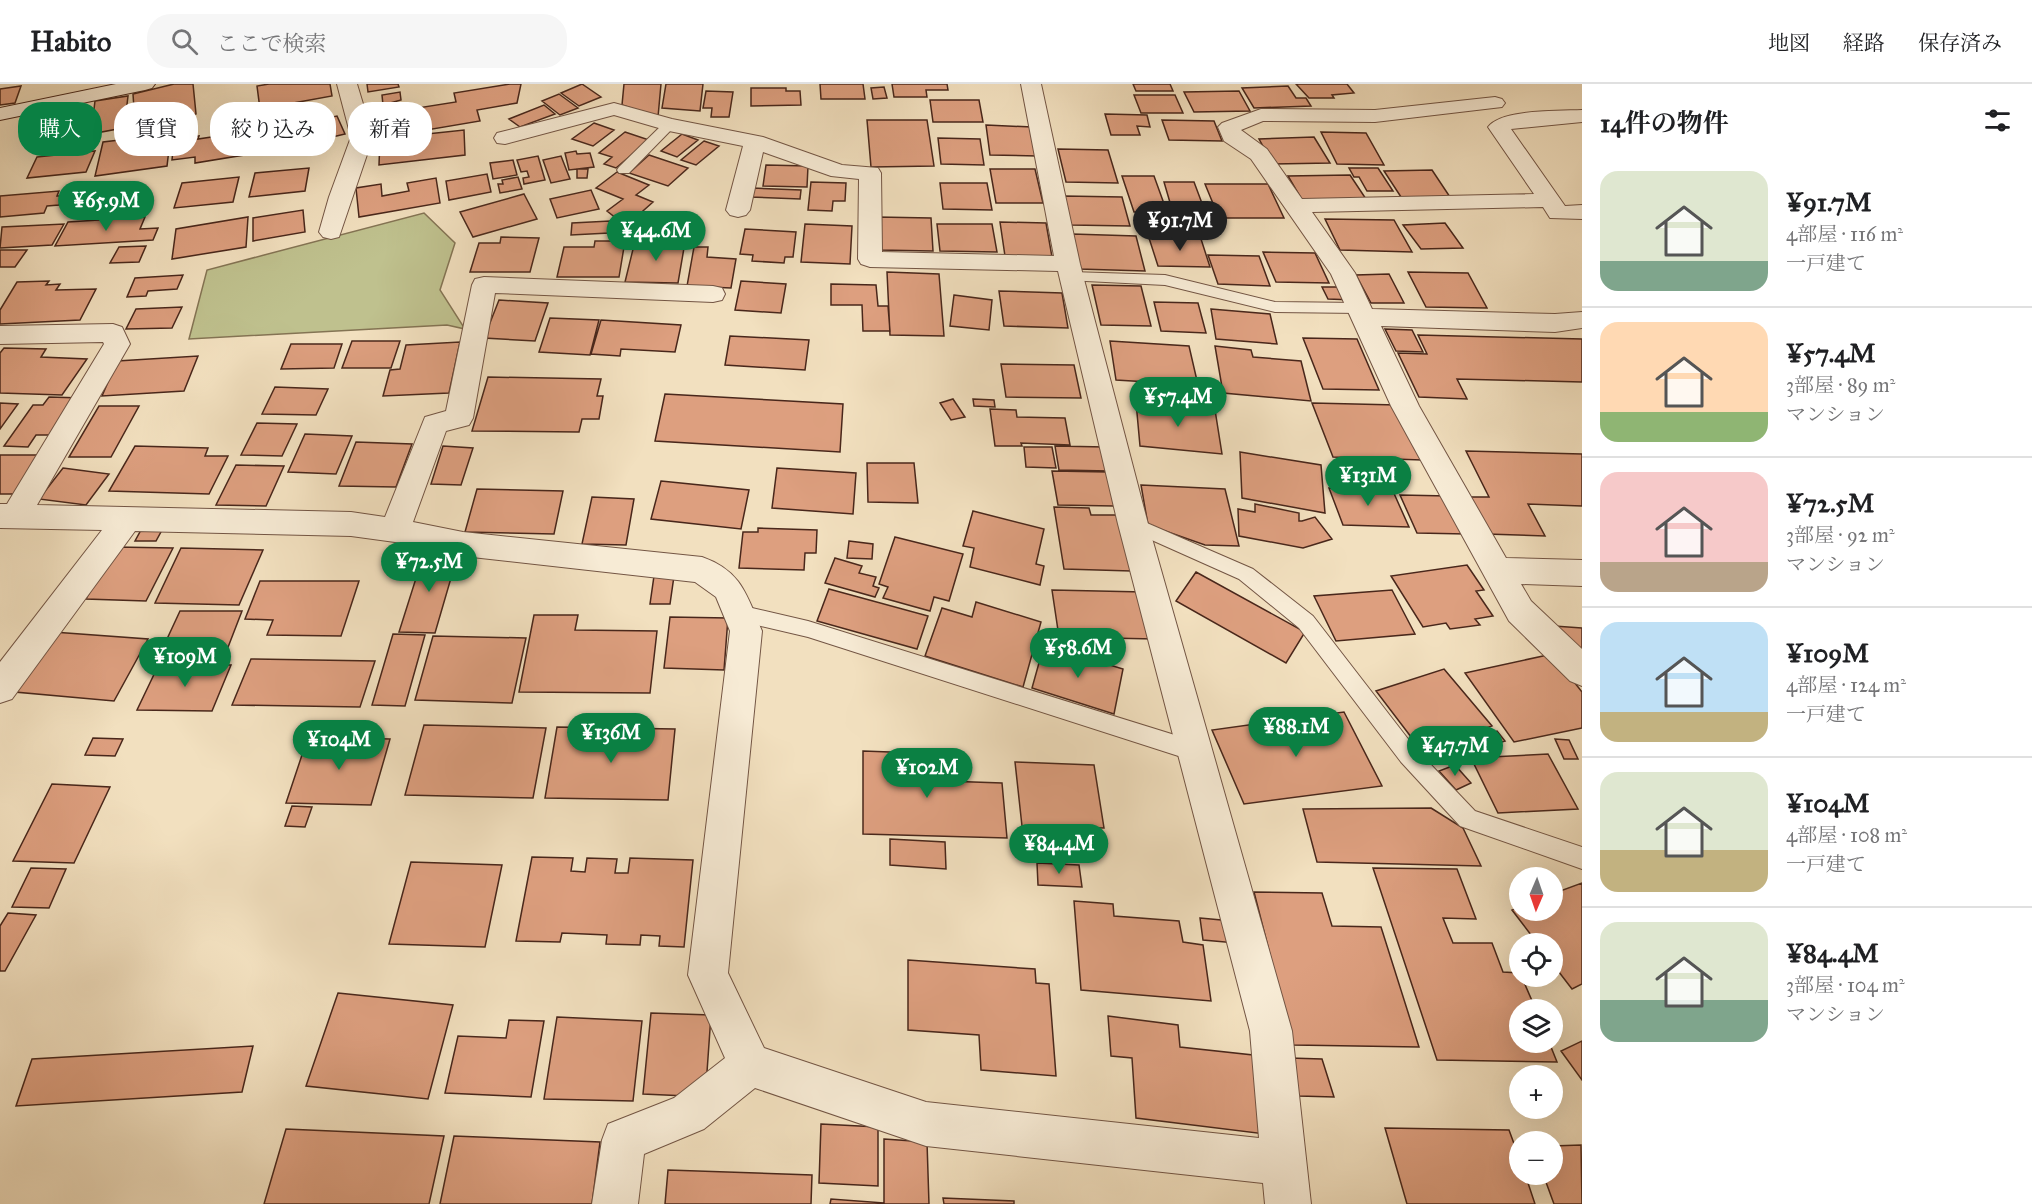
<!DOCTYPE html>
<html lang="ja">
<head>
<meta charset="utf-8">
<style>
  :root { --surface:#fff; --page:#f6f6f6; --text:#202124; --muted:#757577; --line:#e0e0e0; --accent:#0b8043 }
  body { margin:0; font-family:"IM FELL Great Primer","Noto Serif JP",serif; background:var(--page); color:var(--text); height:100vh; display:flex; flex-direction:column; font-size:22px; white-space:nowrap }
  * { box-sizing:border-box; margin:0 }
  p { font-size:20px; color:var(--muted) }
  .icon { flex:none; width:33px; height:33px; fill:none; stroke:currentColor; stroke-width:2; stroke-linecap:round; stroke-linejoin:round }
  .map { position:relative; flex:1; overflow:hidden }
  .drawer { display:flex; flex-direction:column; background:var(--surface); width:450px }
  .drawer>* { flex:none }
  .hud { position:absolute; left:18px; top:18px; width:570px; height:54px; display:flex; gap:12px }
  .needle { width:39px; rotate:182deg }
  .tools { position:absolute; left:1509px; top:783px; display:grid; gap:12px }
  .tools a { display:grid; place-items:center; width:54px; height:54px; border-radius:50%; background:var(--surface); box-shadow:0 6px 24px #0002; font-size:30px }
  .price { position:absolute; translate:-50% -51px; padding:0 14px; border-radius:21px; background:var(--accent); color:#fff; font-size:20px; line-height:39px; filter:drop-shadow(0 2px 3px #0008) }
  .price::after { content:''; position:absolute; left:50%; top:36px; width:18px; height:14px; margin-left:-9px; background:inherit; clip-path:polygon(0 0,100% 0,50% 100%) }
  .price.selected { background:#222; color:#fff }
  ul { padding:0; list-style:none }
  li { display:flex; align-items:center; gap:18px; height:150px; padding:0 18px }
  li+li { border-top:2px solid var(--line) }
  li span { display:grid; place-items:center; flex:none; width:168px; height:120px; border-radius:18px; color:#555 }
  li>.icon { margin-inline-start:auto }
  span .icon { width:72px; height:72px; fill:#fffc; stroke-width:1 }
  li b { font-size:26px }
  h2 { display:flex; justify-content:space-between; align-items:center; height:72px; padding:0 18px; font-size:26px }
  .tag { padding:0 21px; border-radius:24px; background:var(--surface); box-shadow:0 6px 24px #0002; font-size:21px; line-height:54px }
  .tag.selected { background:var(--accent); color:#fff }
  header { display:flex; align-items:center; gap:36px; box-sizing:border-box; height:84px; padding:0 30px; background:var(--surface); border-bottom:2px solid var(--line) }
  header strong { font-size:28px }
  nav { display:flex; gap:33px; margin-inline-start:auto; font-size:21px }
  .search { width:420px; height:54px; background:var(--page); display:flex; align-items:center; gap:15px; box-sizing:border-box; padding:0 21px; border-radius:24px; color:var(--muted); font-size:22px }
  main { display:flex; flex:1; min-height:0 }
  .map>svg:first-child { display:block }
</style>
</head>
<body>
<header>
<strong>Habito</strong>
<div class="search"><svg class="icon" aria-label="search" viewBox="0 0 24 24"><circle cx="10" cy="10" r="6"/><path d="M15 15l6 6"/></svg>ここで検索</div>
<nav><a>地図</a><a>経路</a><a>保存済み</a></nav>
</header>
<main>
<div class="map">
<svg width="1582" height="1120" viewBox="0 0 1582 1120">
  <rect width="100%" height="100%" fill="#f2e0bf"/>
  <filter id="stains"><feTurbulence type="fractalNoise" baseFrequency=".00333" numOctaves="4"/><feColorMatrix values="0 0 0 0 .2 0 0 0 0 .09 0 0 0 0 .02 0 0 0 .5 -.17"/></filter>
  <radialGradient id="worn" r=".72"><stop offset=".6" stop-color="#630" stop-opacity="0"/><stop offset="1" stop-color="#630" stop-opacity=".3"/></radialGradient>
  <path fill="#bfc18e" stroke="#847454" stroke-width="1.5" d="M424,129L455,159L440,206L465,245L447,241L189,255L207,186Z"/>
  <path fill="#dd9f7f" stroke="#49271b" stroke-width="1.5" d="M174,0H193L196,30L164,36L165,22L134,25L133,10Z
    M269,0H330L332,12L260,25L257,2Z
    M367,0H398L399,3L368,8Z
    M510,0H521L517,19L477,26L480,37L415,48L411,25L456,18L454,9Z
    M582,0L601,13L579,22L561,9Z
    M624,0H661L658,33L622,21Z
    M666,0H703L700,27L662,24Z
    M820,0H863L865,15H821Z
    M892,0H947L948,6H926L927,13H894Z
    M1133,0H1170L1173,7H1136Z
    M1296,0H1347L1354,9L1332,11L1334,14H1309Z
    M21,2L15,19L0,21V5Z
    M1288,2L1296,14H1306L1311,22L1254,24L1242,4Z
    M884,3L887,14L873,15L871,4Z
    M751,4H786V7H800L801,21L751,22Z
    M706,7L733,8L729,33H711L712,24H703Z
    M1239,7L1250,27L1194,28L1184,8Z
    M400,8L401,16L383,21L382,11Z
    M559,10L578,24L560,31L542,17Z
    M1134,11H1175L1183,29H1141Z
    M128,12L126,29L151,26L149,39L91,50L95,17Z
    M930,16H979L983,38H933Z
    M544,21L555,30L520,43L509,35Z
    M90,27L87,47L39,55L43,35Z
    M1105,30L1147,31L1150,43L1137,42L1140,51H1111Z
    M337,32L345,50L257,71L251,49Z
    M867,36H927L934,82L871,83Z
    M1162,36L1214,37L1222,57L1169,56Z
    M594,39L614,46L593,62L572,55Z
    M986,41L1032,43L1037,72L990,71Z
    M464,46L465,71L379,81L380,55Z
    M244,48V71L195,79V73L172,76L174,56L199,52L198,55Z
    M625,48L649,56L616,84L604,80L612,73L599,69Z
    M1321,48L1366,49L1384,81L1337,80Z
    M682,50L698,56L677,73L661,67Z
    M1314,53L1330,79L1273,80L1259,55Z
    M136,54L135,63L170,57L167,82L95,92L103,58Z
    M938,54L980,55L984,81L941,80Z
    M704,57L719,62L696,81L681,76Z
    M1058,65L1108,66L1118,99L1066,98Z
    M95,67L86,88L27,94L37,73Z
    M576,67L577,70L590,69L594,83L569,86L565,69Z
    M649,71L688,84L668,102L629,89Z
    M538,72L545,96L524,100L523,94L529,93L527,87L521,88L517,76Z
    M561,72L570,95L551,99L543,76Z
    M513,76L517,91L493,95L490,79Z
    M766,81L808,82L807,103L763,102Z
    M309,84L305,107L249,113L255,89Z
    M1349,84H1378L1393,107H1367L1359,93H1354Z
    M577,85H588L587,94H577Z
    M990,85H1035L1043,119H996Z
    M1432,86L1450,113H1401L1384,87Z
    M617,88L649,101L636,111L653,118L626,142L607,127L623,115L596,104Z
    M487,90L491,108L449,116L446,97Z
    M1350,91L1366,115L1302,116L1288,92Z
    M1122,92H1154L1167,128H1134Z
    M239,93L233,118L174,124L182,99Z
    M518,93L522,105L500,109L498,100H503L502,96Z
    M436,94L440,119L359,133L356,104L381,100L382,112L409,107L407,99Z
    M811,98L846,99L845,117H833L832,127L808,126Z
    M1164,98H1194L1203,122H1171Z
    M940,99H987L992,126L943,125Z
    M1205,100H1268L1284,134H1219Z
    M752,104L801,106L800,115L750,113Z
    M591,106L599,125L557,134L550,115Z
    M59,107L57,112H63L59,121L47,122L44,129L0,133V112Z
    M524,110L537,135L473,153L460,128Z
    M1064,112L1122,113L1130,142L1071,141Z
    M303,126L305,148L253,157V134Z
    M145,133L140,145L158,144L153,156L55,162L68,138Z
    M248,133L246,163L172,175L176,145Z
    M877,133L931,134L933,167L879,166Z
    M1325,135L1394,136L1412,168L1340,166Z
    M610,137L609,149L571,151L572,139Z
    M1000,138L1046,139L1052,173L1005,172Z
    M1445,139L1463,164L1421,165L1403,141Z
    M64,140L52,161L0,164L2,143Z
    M805,140L852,142L850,180L801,178Z
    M937,140H992L997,168L940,167Z
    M745,145L796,148L793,173H785L784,179L752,177L753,171L740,170Z
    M1072,150L1136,152L1145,187L1079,185Z
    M501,153L539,154L530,188H470L479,159H500Z
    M1149,154L1201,155L1210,183L1158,182Z
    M595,157H625L619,193H557L564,163H594Z
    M635,157L685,158L678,199L625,198Z
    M146,162L139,178L110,179L119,163Z
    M694,163H708L707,173L736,175L731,204L687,202Z
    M0,166H27L15,183H0Z
    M1263,168L1315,169L1329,199L1276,198Z
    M1208,171L1259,172L1270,202L1218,200Z
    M887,188L939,190L944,252L890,251Z
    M1408,188L1468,189L1487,224L1426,223Z
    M1389,190L1404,219H1371L1356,191Z
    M183,191L177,205L148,207L146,212L127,213L135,194Z
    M49,197L46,201L60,200L56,206L96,205L80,236L0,240V226L17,198Z
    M741,197L786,200L781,229L735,226Z
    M831,200L876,201L878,222H888L890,247H863L862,221H831Z
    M1092,201L1141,202L1151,242L1101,241Z
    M1322,203H1347L1353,216L1328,215Z
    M999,207L1062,209L1068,244L1004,242Z
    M954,211L992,216L989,246L950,242Z
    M499,216L548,219L535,257L484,254Z
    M1154,218L1198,219L1206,249L1161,247Z
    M182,223L172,244L126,245L136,225Z
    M1211,225L1270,230L1277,260L1216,255Z
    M550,234L599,236L590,271L539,268Z
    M601,236L681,241L675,268L621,265L620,272L591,270Z
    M1385,245L1412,246L1423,268L1396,267Z
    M1418,251L1582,255V298L1457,295L1467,315L1419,313L1398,269L1427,270Z
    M730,252L809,256L805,286L725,281Z
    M1303,254L1357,255L1379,306L1323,305Z
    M352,257H400L391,284H342Z
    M1110,257L1189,262L1198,301L1116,296Z
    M460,258L449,309L383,312L390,286L400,285L406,261Z
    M291,260H342L334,284L281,285Z
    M1215,262L1251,266L1253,273L1301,277L1311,317L1223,309Z
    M4,264L46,265L41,273L87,275L62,311L0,309V269Z
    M198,272L184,307L102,312L117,277Z
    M1001,280L1074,281L1081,314L1006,313Z
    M488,293L601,295L597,312H603L599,335H582L579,348L472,347Z
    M275,303L328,305L316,331L262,330Z
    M665,310L843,320L840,368L655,357Z
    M49,313L82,314L58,351H36L28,363L4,362L33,321H43Z
    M953,315L965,333L951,336L940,319Z
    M973,315L994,316L995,323L974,322Z
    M1136,318L1215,326L1222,370L1140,362Z
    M0,319L18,320L0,345Z
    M1312,319L1397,321L1422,376L1333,373Z
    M99,322H139L111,373H69Z
    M990,325L1016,326L1017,333L1065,334L1070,361L1021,359L1022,362H995Z
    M257,339L297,340L282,372L241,371Z
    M305,350L352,352L336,390L288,388Z
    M356,358L412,360L396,403L339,402Z
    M135,362L208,364L205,372H228L209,410L109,407Z
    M443,362L473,364L461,401L431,400Z
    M1055,362L1105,363L1110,387L1059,386Z
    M1024,363H1052L1056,384L1026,383Z
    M1466,367L1582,370V422L1528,420L1545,452L1486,450L1468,413H1489Z
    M1240,368L1321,381L1325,429L1242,414Z
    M0,371H43L18,410H0Z
    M867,379H914L918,419L868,418Z
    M236,381L284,382L266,422L216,421Z
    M63,384L109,390L86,421L39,415Z
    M777,384L856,389L853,430L772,424Z
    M1052,387L1108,388L1114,422L1058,421Z
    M661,397L749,406L741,445L651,435Z
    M1141,401L1225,405L1239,462L1205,461L1148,441Z
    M1329,404L1392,405L1409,443L1343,441Z
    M477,405L563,407L554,450L465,448Z
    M1400,411L1448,412L1466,450L1417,449Z
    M592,413L634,415L626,461L582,460Z
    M1255,420L1299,429V437H1302L1315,433L1332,455L1303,464L1239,452L1238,425L1255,428Z
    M1054,423L1089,424L1091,431H1119L1131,487L1064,485Z
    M973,427L1044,445L1036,480L1044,482L1040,501L970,483L974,464L963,462Z
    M758,444L817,446L816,469H805L804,486L739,484L743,448H758Z
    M141,446H162L156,457H135Z
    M895,453L963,470L949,517L934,513L930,527L883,514L888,503L879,500Z
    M849,457L873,460L872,475L847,474Z
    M115,463L173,464L146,517L86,515Z
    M181,464L263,466L239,521L155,519Z
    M424,469L458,470L435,549L399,548Z
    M835,474L862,482L859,489L876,493L873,502L879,504L875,513L825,499Z
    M1467,481L1484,506L1476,507L1493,532L1475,535L1480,541L1450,545L1446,539L1423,543L1391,492Z
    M1196,488L1305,548L1286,579L1176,517Z
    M654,492H674L670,520H650Z
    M260,497H359L341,552L267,551L273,536L245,535Z
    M829,505L928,532L917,565L817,537Z
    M1052,506L1144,508L1155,555L1059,553Z
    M1392,506L1415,550L1336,557L1314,512Z
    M976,518L1041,538L1023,603L925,572L942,524L972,533Z
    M180,527H242L225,571L160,570Z
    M534,531H578L575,546L657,547L650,609L519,608Z
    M670,533L728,534L724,586L664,584Z
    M1554,542L1582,544V571Z
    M53,548L148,555L114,617L15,608Z
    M393,550L425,551L405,622L372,621Z
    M433,552L526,554L512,619L415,616Z
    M1044,561L1123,585L1114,630L1032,604Z
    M1552,570L1582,608V644L1514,658L1465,589Z
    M251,575L375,577L360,623L232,621Z
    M159,580L231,581L212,627L137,626Z
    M1444,585L1492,642L1421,666L1376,607Z
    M1344,628L1382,702L1244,720L1212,646Z
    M424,641L546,644L533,714L405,711Z
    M557,643L675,645L668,716L545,714Z
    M1497,647L1505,657L1487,662L1478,652Z
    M308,653L390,655L371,721L286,719Z
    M93,654L123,655L115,672L85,671Z
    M1555,655L1569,656L1578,675H1564Z
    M863,667L944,670L945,697L1002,699L1007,754L863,750Z
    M1548,670L1578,725L1498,729L1471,674Z
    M1015,678L1094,681L1104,744L1022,742Z
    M1455,681L1471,699L1456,706L1439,687Z
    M52,700L110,703L74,779L13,777Z
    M292,722L312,723L305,743L285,742Z
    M1431,724L1463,744L1481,782L1317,778L1303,725Z
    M890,755L945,758L946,785L890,781Z
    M532,773L573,774L571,787L585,788L587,774L617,775L615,789H628L630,774L693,776L684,863L659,862L660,852L641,851L640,861L606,860L607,851L562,849L560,858L516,857Z
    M411,778L502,781L485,863L389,860Z
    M1037,779L1079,781L1082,803L1038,801Z
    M31,784L66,785L49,824L12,823Z
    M1373,784L1457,785L1476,835L1443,834L1453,859H1492L1503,888L1520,889L1536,926H1520V958H1549L1557,978L1437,976Z
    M1582,799V900L1572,905L1552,879V860H1538L1512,826L1520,823V826H1552V810Z
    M1254,808L1322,809L1332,842L1381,843L1419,963L1293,961Z
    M1074,817L1113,820L1114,832L1179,837L1183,858L1203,861L1211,917L1081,906Z
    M8,829L36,831L5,887H0V842Z
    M1200,834L1232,837L1236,859L1203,856Z
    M908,876L1035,885L1036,899L1049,900L1056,992L981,986L979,951L908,946Z
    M338,909L453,921L428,1015L306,1002Z
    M651,929L711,931L707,988L687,1012L643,1010Z
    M1108,932L1178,941L1180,963L1253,971L1265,1050L1136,1034L1132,974L1111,972Z
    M557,933L642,937L633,1017L544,1015Z
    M509,936L544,937L531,1013L445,1009L458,952L506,954Z
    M1582,957V996L1561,967Z
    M253,962L242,1008L16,1022L32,975Z
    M1289,974L1322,975L1334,1013L1299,1012Z
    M821,1040L878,1043V1102L819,1099Z
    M1385,1044L1509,1046L1520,1076V1090H1525L1535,1120H1407Z
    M286,1045L444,1052L429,1120H264Z
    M454,1052L600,1058L592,1120H440Z
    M884,1055L927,1058L929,1120H830L831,1115L884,1119Z
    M1581,1061L1582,1120H1554L1543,1090H1552V1062Z
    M668,1086L812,1091L811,1120H665Z
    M943,1114L1014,1117V1120H944Z"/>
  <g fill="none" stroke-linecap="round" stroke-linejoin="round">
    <g stroke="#735544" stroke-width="2">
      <path id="service" d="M669,37L675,41L673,44L629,89H619L617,86L619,83L665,38Z
        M1071,188L1165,191L1275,218L1360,219L1367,224L1360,229L1275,228L1165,201L1066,196L1064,193L1066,190Z
        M1133,433L1253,485L1313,532L1415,664L1475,727L1582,763V785L1460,742L1401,678L1299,544L1239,495L1127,445L1124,440L1127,435Z
        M739,521L808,537L1194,657L1201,660L1204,667L1201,674L1194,677L808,553L739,537L732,535L729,529L732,523Z"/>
    </g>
    <g stroke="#735544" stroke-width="2">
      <path id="minor" d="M337,0H357L373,53L339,153L331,155L323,153L319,148L329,113L351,53Z
        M1021,0H1041L1080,180L1148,440L1292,947L1311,1120H1265L1263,1099L926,1062L755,1004L704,1045L644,1070L638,1120H592L602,1056L608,1040L674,1014L725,974L688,891L730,547L716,513L695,498L463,472L395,458L351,452L135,447L12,615L0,619V578L102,446L0,444V420H7L104,260L103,258L0,260V242L113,240L122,243L130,260L37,421L351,428L385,433L425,333L446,327L472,201L475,195L484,193L713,202L722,204L725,210L722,216L713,218L495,209L473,334L469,341L446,347L413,438L463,448L702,473C742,487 747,512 762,547L728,889L764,964L926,1018L1259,1054L1250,947L1118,440L1058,187L870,183L861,180L858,175L859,95L831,92L763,68L750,126L746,131L738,133L730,131L726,126L743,62L669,47L614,31L505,60L497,59L494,54L497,49L614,19L672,35L763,53L842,81L878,84L881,89L882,168L1054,172Z
        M1495,13L1502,15L1505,19L1502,23L1375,38L1263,37L1241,46L1267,65L1302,115L1534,110L1488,43C1501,25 1560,27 1582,26V38L1511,45L1565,122L1582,121V135L1550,134L1543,123L1312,128L1355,189L1372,225L1555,230L1582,228V244L1555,248L1381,242L1419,322L1506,474L1582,476V502L1521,500L1531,517L1582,565V602L1570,597L1509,537L1391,322L1331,190L1251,75L1224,57L1218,43L1222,39L1261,25L1375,26Z"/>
    </g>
    <g stroke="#49271b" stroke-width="2">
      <path id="secondary" d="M116,0H155L152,4L145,6L0,36V24Z"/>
    </g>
    <use href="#service" fill="#f7ebd5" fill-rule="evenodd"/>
    <use href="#minor" fill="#f7ebd5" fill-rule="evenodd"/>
    <use href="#secondary" fill="#f7ebd5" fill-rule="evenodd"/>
  </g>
  <rect width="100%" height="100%" filter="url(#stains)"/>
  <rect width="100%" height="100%" fill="url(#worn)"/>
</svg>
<div class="tools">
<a><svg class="needle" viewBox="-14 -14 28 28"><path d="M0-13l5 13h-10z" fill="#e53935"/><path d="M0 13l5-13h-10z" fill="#757577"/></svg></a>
<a><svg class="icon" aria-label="locate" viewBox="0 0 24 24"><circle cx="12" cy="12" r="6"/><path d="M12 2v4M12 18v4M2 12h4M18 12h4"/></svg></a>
<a><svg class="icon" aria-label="layers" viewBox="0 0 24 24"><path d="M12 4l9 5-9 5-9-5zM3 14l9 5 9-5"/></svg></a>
<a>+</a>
<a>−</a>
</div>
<b class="price" style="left:106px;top:148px">¥65.9M</b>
<b class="price selected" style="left:1180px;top:168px">¥91.7M</b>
<b class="price" style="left:656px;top:178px">¥44.6M</b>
<b class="price" style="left:1178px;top:344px">¥57.4M</b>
<b class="price" style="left:1368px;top:423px">¥131M</b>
<b class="price" style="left:429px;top:509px">¥72.5M</b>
<b class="price" style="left:1078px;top:595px">¥58.6M</b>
<b class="price" style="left:185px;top:604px">¥109M</b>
<b class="price" style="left:1296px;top:674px">¥88.1M</b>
<b class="price" style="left:611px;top:680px">¥136M</b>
<b class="price" style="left:339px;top:687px">¥104M</b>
<b class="price" style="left:1455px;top:693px">¥47.7M</b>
<b class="price" style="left:927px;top:715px">¥102M</b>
<b class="price" style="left:1059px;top:791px">¥84.4M</b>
<div class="hud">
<a class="tag selected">購入</a>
<a class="tag">賃貸</a>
<a class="tag">絞り込み</a>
<a class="tag">新着</a>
</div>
</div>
<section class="drawer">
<h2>14件の物件<svg class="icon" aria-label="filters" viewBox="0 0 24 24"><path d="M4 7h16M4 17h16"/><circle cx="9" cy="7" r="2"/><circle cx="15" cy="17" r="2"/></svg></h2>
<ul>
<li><span style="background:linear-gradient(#dfe7d0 75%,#7fa58c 0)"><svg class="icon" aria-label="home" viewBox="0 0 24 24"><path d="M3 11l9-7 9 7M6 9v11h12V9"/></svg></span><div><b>¥91.7M</b><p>4部屋 · 116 m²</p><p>一戸建て</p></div></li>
<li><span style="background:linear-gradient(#ffd9b3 75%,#8fb573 0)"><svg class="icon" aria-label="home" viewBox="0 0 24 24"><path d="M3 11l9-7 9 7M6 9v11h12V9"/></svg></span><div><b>¥57.4M</b><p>3部屋 · 89 m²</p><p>マンション</p></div></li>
<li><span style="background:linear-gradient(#f6c9c9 75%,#b9a48a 0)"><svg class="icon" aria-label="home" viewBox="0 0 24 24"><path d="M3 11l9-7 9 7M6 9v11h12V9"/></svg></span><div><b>¥72.5M</b><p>3部屋 · 92 m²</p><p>マンション</p></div></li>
<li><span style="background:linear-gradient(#bfe0f5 75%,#c2b280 0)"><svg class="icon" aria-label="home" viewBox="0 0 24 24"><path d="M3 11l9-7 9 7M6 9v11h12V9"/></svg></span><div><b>¥109M</b><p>4部屋 · 124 m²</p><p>一戸建て</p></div></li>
<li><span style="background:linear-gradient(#dfe7d0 65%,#c2b280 0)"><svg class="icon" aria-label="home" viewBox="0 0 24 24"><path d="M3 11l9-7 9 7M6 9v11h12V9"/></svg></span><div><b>¥104M</b><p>4部屋 · 108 m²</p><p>一戸建て</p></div></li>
<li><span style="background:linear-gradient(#dfe7d0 65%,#7fa58c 0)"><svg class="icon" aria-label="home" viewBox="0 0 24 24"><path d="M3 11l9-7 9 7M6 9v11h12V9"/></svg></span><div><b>¥84.4M</b><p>3部屋 · 104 m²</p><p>マンション</p></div></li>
</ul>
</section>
</main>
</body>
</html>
